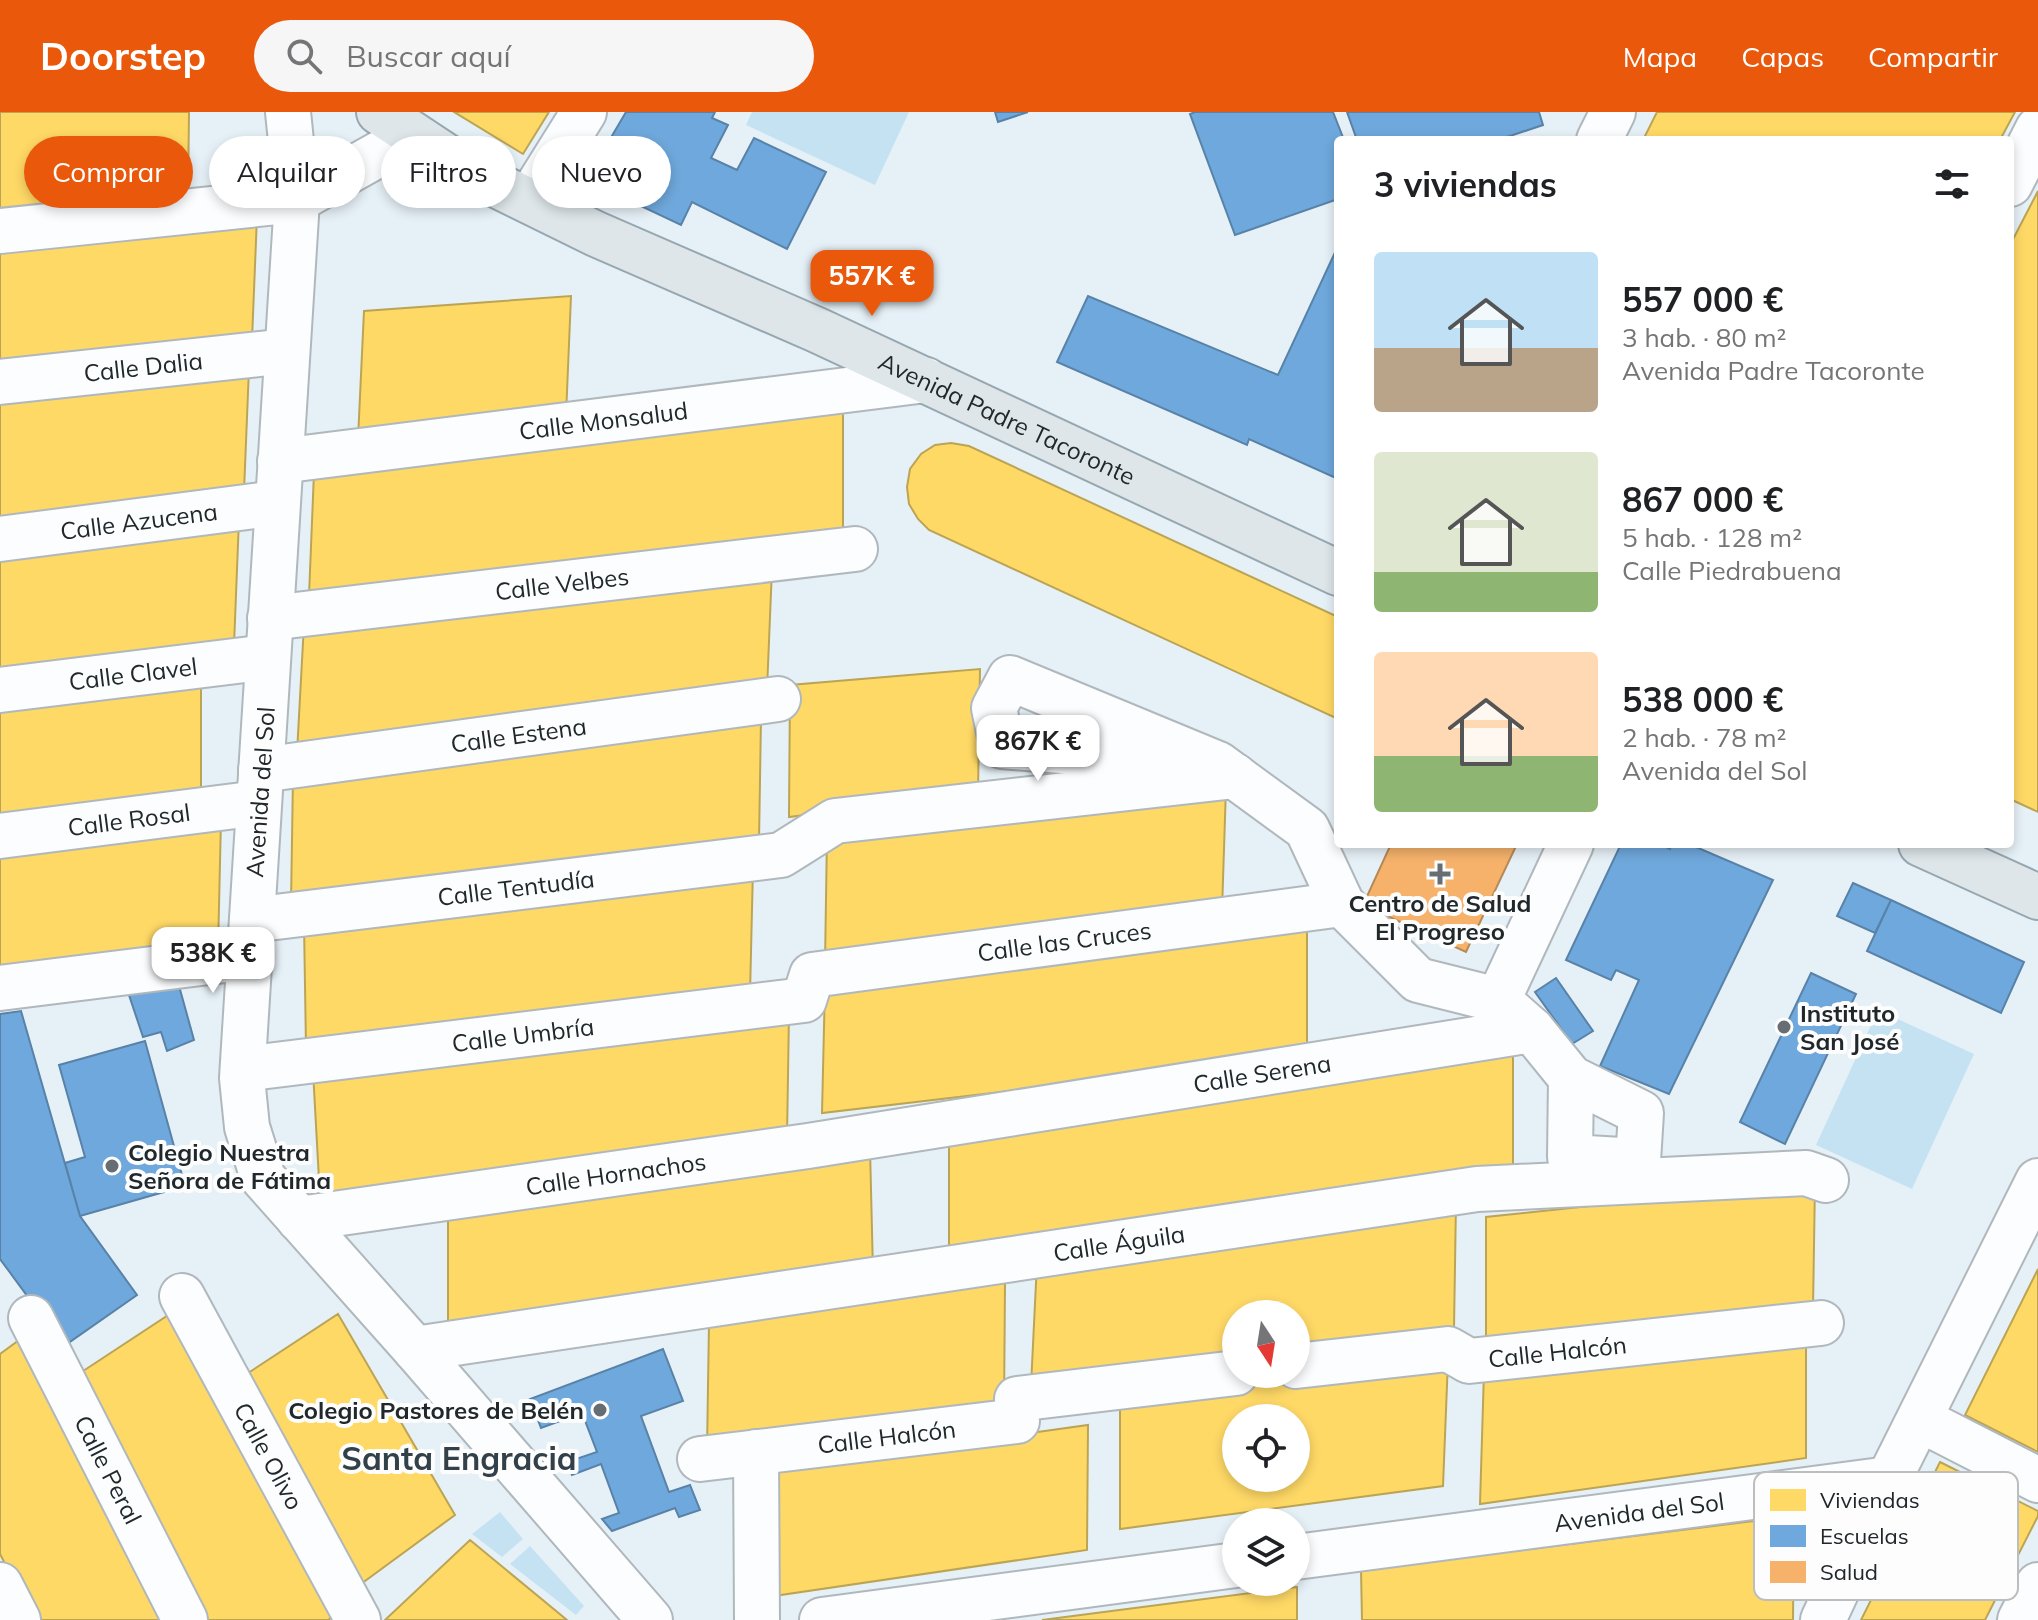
<!DOCTYPE html>
<html lang="es">
<head>
<meta charset="utf-8">
<style>
  :root { --surface:#fff; --page:#f6f6f6; --text:#202124; --muted:#757577; --accent:#ea580c }
  body { margin:0; font-family:Mulish,sans-serif; background:var(--page); color:var(--text); height:100vh; display:flex; flex-direction:column; font-size:30px; white-space:nowrap }
  * { box-sizing:border-box; margin:0 }
  p { font-size:26px; color:var(--muted) }
  .icon { flex:none; width:44px; height:44px; fill:none; stroke:currentColor; stroke-width:2; stroke-linecap:round; stroke-linejoin:round }
  .map { position:relative; flex:1; overflow:hidden }
  .side { position:absolute; left:1334px; top:24px; width:680px; height:712px; display:flex; flex-direction:column; background:var(--surface); border-radius:8px; box-shadow:0 4px 12px #0003 }
  .side>* { flex:none }
  .hud { position:absolute; left:24px; top:24px; width:760px; height:72px; display:flex; gap:16px }
  .needle { width:52px; rotate:168deg }
  .fabs { position:absolute; left:1222px; top:1188px; display:grid; gap:16px }
  .fabs a { display:grid; place-items:center; width:88px; height:88px; border-radius:50%; background:var(--surface); box-shadow:0 4px 12px #0003; font-size:40px }
  .price { position:absolute; translate:-50% -68px; padding:0 18px; border-radius:16px; background:#fff; color:#222; font-size:26px; line-height:52px; filter:drop-shadow(0 2px 4px #0008) }
  .price::after { content:''; position:absolute; left:50%; top:48px; width:24px; height:18px; margin-left:-12px; background:inherit; clip-path:polygon(0 0,100% 0,50% 100%) }
  .price.current { background:var(--accent); color:#fff }
  ul { padding:0; list-style:none }
  li { display:flex; align-items:center; gap:24px; height:200px; padding:0 40px }
  li span { display:grid; place-items:center; flex:none; width:224px; height:160px; border-radius:8px; color:#555 }
  li>.icon { margin-inline-start:auto }
  span .icon { width:96px; height:96px; fill:#fffc; stroke-width:1 }
  li b { font-size:34px }
  h2 { display:flex; justify-content:space-between; align-items:center; height:96px; padding:0 40px; font-size:34px }
  .pill { padding:0 28px; border-radius:36px; background:var(--surface); box-shadow:0 4px 12px #0003; font-size:28px; line-height:72px }
  .pill.current { background:var(--accent); color:#fff }
  header { display:flex; align-items:center; gap:48px; box-sizing:border-box; height:112px; padding:0 40px; background:var(--accent); color:#fff }
  header strong { font-size:38px }
  nav { display:flex; gap:44px; margin-inline-start:auto; font-size:28px }
  .search { width:560px; height:72px; background:var(--page); display:flex; align-items:center; gap:20px; box-sizing:border-box; padding:0 28px; border-radius:44px; color:var(--muted); font-size:30px }
  .map>svg:first-child { display:block }
</style>
</head>
<body>
<header>
<strong>Doorstep</strong>
<div class="search"><svg class="icon" aria-label="search" viewBox="0 0 24 24"><circle cx="10" cy="10" r="6"/><path d="M15 15l6 6"/></svg>Buscar aquí</div>
<nav><a>Mapa</a><a>Capas</a><a>Compartir</a></nav>
</header>
<div class="map">
<svg width="2038" height="1508" viewBox="0 0 2038 1508">
  <rect width="100%" height="100%" fill="#e6f1f7"/>
  <path fill="#c5e2f2" d="M752,0H909L875,73L746,13Z
    M1878,898L1974,942L1912,1077L1816,1033Z
    M500,1400L523,1427L502,1445L472,1422Z
    M530,1434L584,1494L576,1503L510,1452Z"/>
  <path fill="#ffd966" stroke="#bca455" stroke-width="2" fill-rule="evenodd" d="M0,0H189L188,84L0,106Z
    M454,0H549L523,42Z
    M1657,0H2015L2000,28H1643Z
    M2038,79V700L2010,687V133Z
    M257,104L252,228L0,257V131Z
    M571,184L566,304L358,327L364,199Z
    M249,256L244,379L0,411V283Z
    M843,293V425L309,484L314,360Z
    M951,331L969,334L1338,505V607L929,418L918,407L909,392L907,375L910,357L921,342L935,333Z
    M239,407L234,533L0,563V437Z
    M772,456L767,578L297,641L304,512Z
    M980,557L978,680L789,705L790,573Z
    M201,565V685L0,711V588Z
    M761,606L759,730L291,791L293,664Z
    M1226,675L1222,799L825,851L827,723Z
    M221,707L218,838L0,865V734Z
    M753,755L750,883L306,936L304,812Z
    M1307,810V944L822,1001L825,872Z
    M789,901L787,1026L320,1086L313,959Z
    M1513,939V1061L949,1138V1021Z
    M870,1036L873,1160L448,1222V1096Z
    M1815,1070L1813,1197L1486,1238V1105Z
    M1456,1090L1454,1216L1296,1238V1202H1236V1246L1031,1274L1037,1150Z
    M2038,1157V1340L1965,1303Z
    M1005,1171L1004,1299L707,1339L709,1210Z
    M176,1198L336,1502L328,1508H200L74,1265Z
    M338,1202L455,1403L350,1480L236,1269Z
    M26,1223L171,1508H34L0,1442V1242Z
    M1806,1223V1346L1480,1392L1484,1259Z
    M1448,1248L1443,1374L1120,1417V1289ZM1236,1306H1296V1366H1236Z
    M1088,1313L1087,1438L767,1485L768,1357Z
    M1940,1350L2038,1399V1404L1985,1508H1861Z
    M1794,1404L1793,1508H1362L1361,1458Z
    M470,1428L567,1508H385Z
    M1297,1475V1508H1042Z"/>
  <path fill="#6fa8dc" stroke="#5882a7" stroke-width="2" d="M626,0H715L712,6L728,13L711,46L737,58L754,26L826,60L787,137L692,90L681,113L586,68Z
    M995,0H1028L998,10Z
    M1195,0H1333L1344,28H1338V87L1235,123L1190,2Z
    M1347,0H1539L1543,13L1498,28H1357Z
    M1338,134V367L1249,327L1247,333L1057,250L1088,184L1278,263Z
    M1621,732H1660L1670,737L1672,732H1689L1773,768L1669,982L1600,954L1639,868L1616,858L1611,868L1566,848Z
    M1853,771L1891,788L1875,821L1837,804Z
    M1891,788L2024,850L2001,901L1867,839Z
    M1811,861L1856,882L1785,1032L1740,1010Z
    M176,863L194,928L167,939L161,920L143,925L128,880Z
    M1556,866L1593,919L1572,932L1535,880Z
    M21,899L80,1104L137,1183L64,1234L0,1147V902Z
    M145,929L185,1074L80,1104L65,1051L85,1045L59,953Z
    M663,1237L683,1289L641,1304L669,1380L690,1373L700,1398L679,1405L675,1396L612,1419L602,1407L619,1401L601,1352L572,1363L567,1350L597,1340L582,1301L541,1316L530,1287Z"/>
  <path fill="#f6b26b" stroke="#b68958" stroke-width="2" d="M1391,732H1517L1466,840L1363,793Z"/>
  <g fill="none" stroke-linecap="round" stroke-linejoin="round">
    <g stroke="#b0b8bd" stroke-width="48">
      <g id="minor">
        <path d="M288,0L297,88L242,966L247,1015L263,1066L415,1237L650,1508"/>
        <path d="M1599,28L1613,0"/>
        <path d="M2010,72L2038,17"/>
        <path d="M529,88L584,0"/>
        <path d="M0,119L297,88L413,23"/>
        <path id="s1" d="M0,270L287,239"/>
        <path id="s2" d="M280,349L926,268"/>
        <path id="s3" d="M0,427L277,391"/>
        <path id="s4" d="M270,506L855,437"/>
        <path id="s5" d="M0,578L268,545"/>
        <path d="M1218,652L1010,566L994,596L1002,634L1218,652L1307,717L1342,792L1418,868L1498,888"/>
        <path id="s6" d="M261,658L778,587"/>
        <path id="s7" d="M0,724L258,691"/>
        <path d="M1571,732L1498,888L1532,918L1571,966L1641,1001L1638,1049L1570,1045L1571,966"/>
        <path id="s8" d="M252,808L781,743L835,709L1235,664"/>
        <path d="M0,876L249,845"/>
        <path id="s9" d="M243,957L804,888L812,863L1342,792"/>
        <path id="s10" d="M299,1107L808,1034L1532,918"/>
        <path id="s11" d="M182,1184L358,1508"/>
        <path id="s12" d="M31,1206L185,1508"/>
        <path id="s13" d="M415,1237L1477,1077L1806,1061L1826,1068"/>
        <path id="s14" d="M1296,1254L1448,1237L1469,1249L1821,1211"/>
        <path d="M1017,1287L1236,1261"/>
        <path d="M1921,1308L2038,1368"/>
        <path d="M756,1340L757,1508"/>
        <path id="s15" d="M700,1347L1017,1309"/>
        <path id="s16" d="M1296,1445L1889,1367"/>
        <path d="M0,1473L18,1508"/>
        <path d="M822,1508L1236,1453"/>
        <path d="M1823,1508L1889,1367L2038,1069"/>
        <path d="M2020,1508L2038,1473"/>
      </g>
    </g>
    <g stroke="#97a7b0" stroke-width="48">
      <g id="major">
        <path id="s17" d="M379,0L470,60L596,122L817,218L1338,461"/>
        <path d="M1921,732L2038,785"/>
      </g>
    </g>
    <use href="#minor" stroke="#fbfdfe" stroke-width="44"/>
    <use href="#major" stroke="#dee6ea" stroke-width="44"/>
  </g>
  <g fill="#666e73" stroke="#fdfdfd" stroke-width="3">
    <path d="M1436 750h8v8h8v8h-8v8h-8v-8h-8v-8h8z"/>
    <circle cx="1784" cy="915" r="8"/>
    <circle cx="112" cy="1054" r="8"/>
    <circle cx="600" cy="1298" r="8"/>
  </g>
  <g text-anchor="middle" dominant-baseline="central" stroke-width="8" stroke-linejoin="round" paint-order="stroke">
    <g font-size="24" fill="#21282c" stroke="#fdfdfd">
      <text stroke="none"><textPath href="#s1" startOffset="144">Calle Dalia</textPath></text>
      <text stroke="none"><textPath href="#s17" startOffset="700">Avenida Padre Tacoronte</textPath></text>
      <text stroke="none"><textPath href="#s2" startOffset="326">Calle Monsalud</textPath></text>
      <text stroke="none"><textPath href="#s3" startOffset="140">Calle Azucena</textPath></text>
      <text stroke="none"><textPath href="#s4" startOffset="294">Calle Velbes</textPath></text>
      <text stroke="none"><textPath href="#s5" startOffset="134">Calle Clavel</textPath></text>
      <text stroke="none"><textPath href="#s6" startOffset="260">Calle Estena</textPath></text>
      <text transform="translate(260 680) rotate(-86)">Avenida del Sol</text>
      <text stroke="none"><textPath href="#s7" startOffset="130">Calle Rosal</textPath></text>
      <text stroke="none"><textPath href="#s8" startOffset="266">Calle Tentudía</textPath></text>
      <text stroke="none"><textPath href="#s9" startOffset="846">Calle las Cruces</textPath></text>
      <text stroke="none"><textPath href="#s9" startOffset="282">Calle Umbría</textPath></text>
      <text stroke="none"><textPath href="#s10" startOffset="974">Calle Serena</textPath></text>
      <text stroke="none"><textPath href="#s10" startOffset="320">Calle Hornachos</textPath></text>
      <text stroke="none"><textPath href="#s13" startOffset="712">Calle Águila</textPath></text>
      <text stroke="none"><textPath href="#s14" startOffset="266">Calle Halcón</textPath></text>
      <text stroke="none"><textPath href="#s15" startOffset="188">Calle Halcón</textPath></text>
      <text stroke="none"><textPath href="#s11" startOffset="182">Calle Olivo</textPath></text>
      <text stroke="none"><textPath href="#s12" startOffset="170">Calle Peral</textPath></text>
      <text stroke="none"><textPath href="#s16" startOffset="346">Avenida del Sol</textPath></text>
    </g>
    <g font-size="24" font-weight="bold" fill="#21282c" stroke="#fdfdfd" text-anchor="start">
      <text x="1440" y="791" text-anchor="middle">Centro de Salud<tspan x="1440" dy="28">El Progreso</tspan></text>
      <text x="1800" y="901">Instituto<tspan x="1800" dy="28">San José</tspan></text>
      <text x="128" y="1040">Colegio Nuestra<tspan x="128" dy="28">Señora de Fátima</tspan></text>
      <text x="584" y="1298" text-anchor="end">Colegio Pastores de Belén</text>
    </g>
    <g font-size="32" font-weight="bold" fill="#324149" stroke="#fdfdfd">
      <text x="459" y="1346">Santa Engracia</text>
    </g>
  </g>
  <rect x="1754" y="1360" width="264" height="128" rx="12" fill="#fdfdfd" stroke="#bbbdbe" stroke-width="2"/>
  <rect x="1770" y="1377" width="36" height="22" fill="#ffd966"/>
  <rect x="1770" y="1413" width="36" height="22" fill="#6fa8dc"/>
  <rect x="1770" y="1449" width="36" height="22" fill="#f6b26b"/>
  <g font-size="22" fill="#21282c">
    <text x="1820" y="1396">Viviendas</text>
    <text x="1820" y="1432">Escuelas</text>
    <text x="1820" y="1468">Salud</text>
  </g>
</svg>
<div class="fabs">
<a><svg class="needle" viewBox="-14 -14 28 28"><path d="M0-13l5 13h-10z" fill="#e53935"/><path d="M0 13l5-13h-10z" fill="#757577"/></svg></a>
<a><svg class="icon" aria-label="locate" viewBox="0 0 24 24"><circle cx="12" cy="12" r="6"/><path d="M12 2v4M12 18v4M2 12h4M18 12h4"/></svg></a>
<a><svg class="icon" aria-label="layers" viewBox="0 0 24 24"><path d="M12 4l9 5-9 5-9-5zM3 14l9 5 9-5"/></svg></a>
</div>
<b class="price current" style="left:872px;top:206px">557K €</b>
<b class="price" style="left:1038px;top:671px">867K €</b>
<b class="price" style="left:213px;top:883px">538K €</b>
<div class="hud">
<a class="pill current">Comprar</a>
<a class="pill">Alquilar</a>
<a class="pill">Filtros</a>
<a class="pill">Nuevo</a>
</div>
<section class="side">
<h2>3 viviendas<svg class="icon" aria-label="filters" viewBox="0 0 24 24"><path d="M4 7h16M4 17h16"/><circle cx="9" cy="7" r="2"/><circle cx="15" cy="17" r="2"/></svg></h2>
<ul>
<li><span style="background:linear-gradient(#bfe0f5 60%,#b9a48a 0)"><svg class="icon" aria-label="home" viewBox="0 0 24 24"><path d="M3 11l9-7 9 7M6 9v11h12V9"/></svg></span><div><b>557 000 €</b><p>3 hab. · 80 m²</p><p>Avenida Padre Tacoronte</p></div></li>
<li><span style="background:linear-gradient(#dfe7d0 75%,#8fb573 0)"><svg class="icon" aria-label="home" viewBox="0 0 24 24"><path d="M3 11l9-7 9 7M6 9v11h12V9"/></svg></span><div><b>867 000 €</b><p>5 hab. · 128 m²</p><p>Calle Piedrabuena</p></div></li>
<li><span style="background:linear-gradient(#ffd9b3 65%,#8fb573 0)"><svg class="icon" aria-label="home" viewBox="0 0 24 24"><path d="M3 11l9-7 9 7M6 9v11h12V9"/></svg></span><div><b>538 000 €</b><p>2 hab. · 78 m²</p><p>Avenida del Sol</p></div></li>
</ul>
</section>
</div>
</body>
</html>
